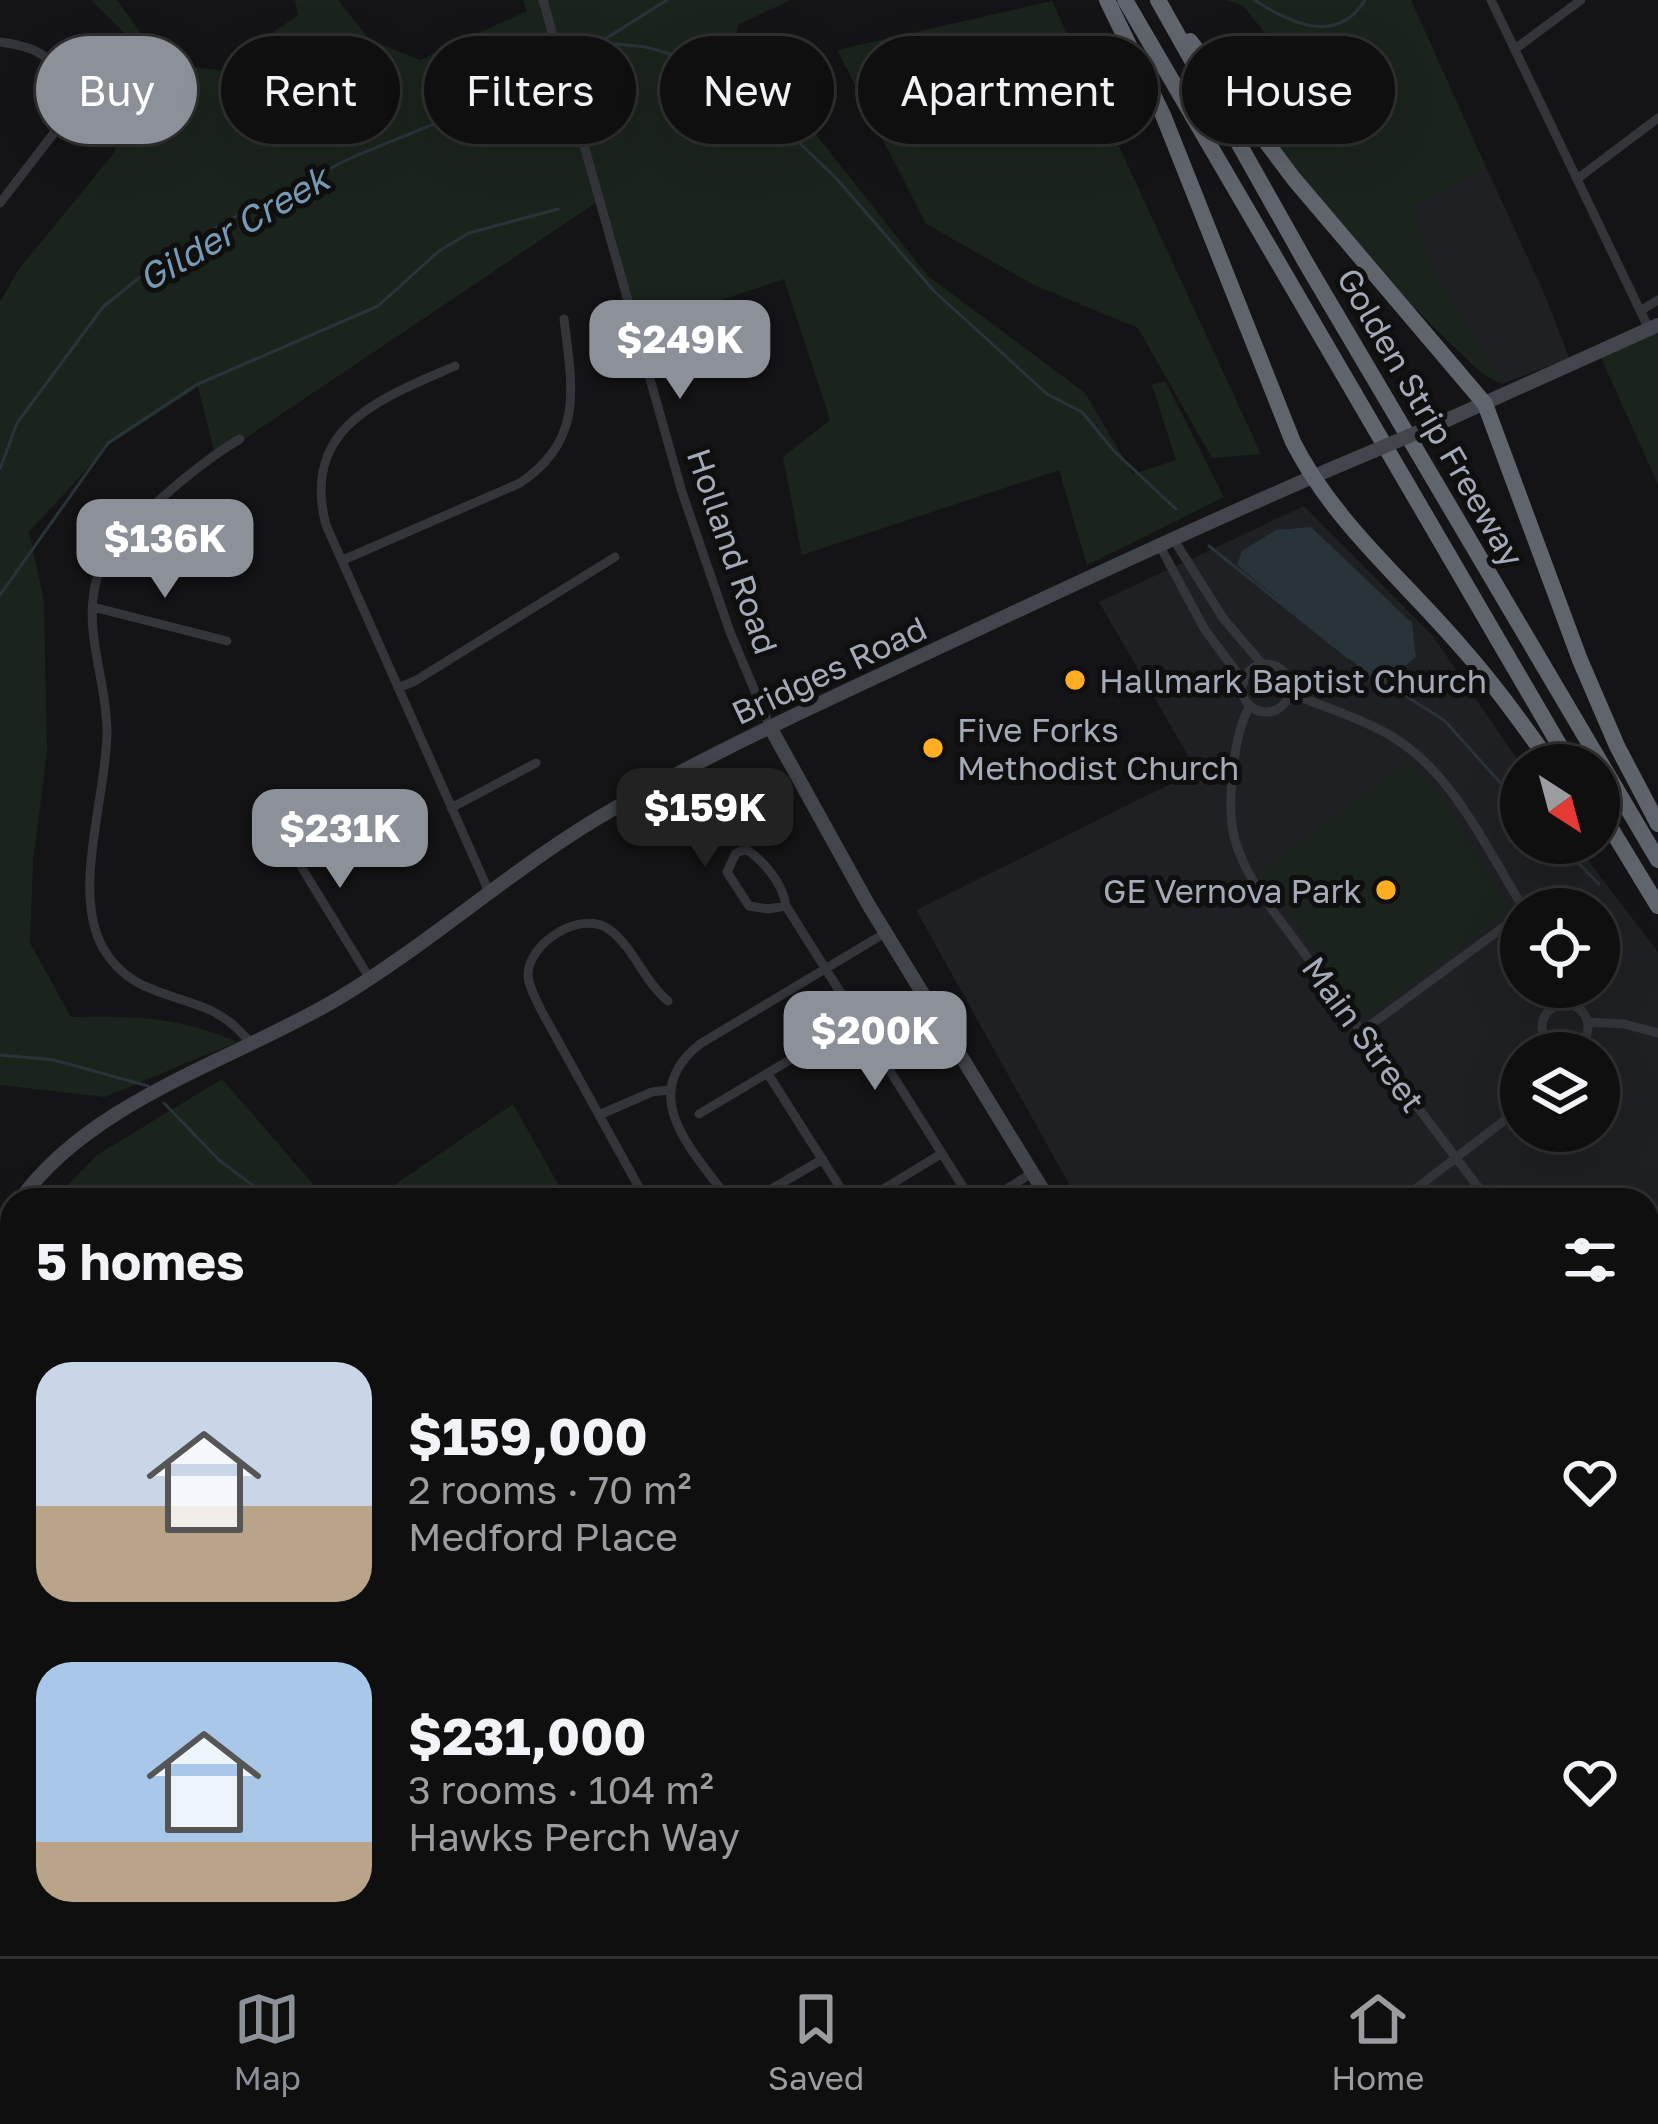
<!DOCTYPE html>
<html lang="en">
<head>
<meta charset="utf-8">
<style>
  :root { --surface:#0f0f10; --page:#1d1d1e; --text:#f1f3f6; --muted:#9b9c9f; --line:#2f2f30; --accent:#8c9099 }
  body { margin:0; font-family:"Golos Text",sans-serif; background:var(--page); color:var(--text); height:100vh; display:flex; flex-direction:column; font-size:45px; white-space:nowrap }
  * { box-sizing:border-box; margin:0 }
  p { font-size:39px; color:var(--muted) }
  .icon { flex:none; width:66px; height:66px; fill:none; stroke:currentColor; stroke-width:2; stroke-linecap:round; stroke-linejoin:round }
  .map { position:relative; flex:1; overflow:hidden }
  .drawer { position:absolute; left:0px; top:1188px; width:1659px; height:768px; display:flex; flex-direction:column; background:var(--surface); border-radius:36px 36px 0 0; box-shadow:0 12px 48px #0002,0 0 0 3px var(--line) }
  .drawer>* { flex:none }
  .top-card { position:absolute; left:36px; top:36px; width:1587px; height:108px; display:flex; gap:24px }
  .needle { width:78px; rotate:144deg }
  .buttons { position:absolute; left:1500px; top:744px; display:grid; gap:24px }
  .buttons a { display:grid; place-items:center; width:120px; height:120px; border-radius:50%; background:var(--surface); box-shadow:0 12px 48px #0002,0 0 0 3px var(--line); font-size:60px }
  .price { position:absolute; translate:-50% -102px; padding:0 27px; border-radius:24px; background:var(--accent); color:#fff; font-size:39px; line-height:78px; filter:drop-shadow(0 3px 6px #0008) }
  .price::after { content:''; position:absolute; left:50%; top:72px; width:36px; height:27px; margin-left:-18px; background:inherit; clip-path:polygon(0 0,100% 0,50% 100%) }
  .price.current { background:#222; color:#fff }
  ul { padding:0; list-style:none }
  li { display:flex; align-items:center; gap:36px; height:300px; padding:0 36px }
  li span { display:grid; place-items:center; flex:none; width:336px; height:240px; border-radius:36px; color:#555 }
  li>.icon { margin-inline-start:auto }
  span .icon { width:144px; height:144px; fill:#fffc; stroke-width:1 }
  li b { font-size:51px }
  h2 { display:flex; justify-content:space-between; align-items:center; height:144px; padding:0 36px; font-size:51px }
  .chip { padding:0 42px; border-radius:54px; background:var(--surface); box-shadow:0 12px 48px #0002,0 0 0 3px var(--line); font-size:42px; line-height:108px }
  .chip.current { background:var(--accent); color:#fff }
  .menu { display:flex; justify-content:space-around; align-items:center; height:168px; border-top:3px solid var(--line); background:var(--surface); font-size:33px; color:var(--muted) }
  .menu a { display:grid; justify-items:center; gap:6px }
  .menu .current { color:var(--accent) }
  .map>svg:first-child { display:block }
</style>
</head>
<body>
<div class="map">
<svg width="1658" height="1956" viewBox="0 0 1658 1956">
  <rect width="100%" height="100%" fill="#141416"/>
  <path fill="#1f2023" fill-rule="evenodd" d="M1486,167L1544,293L1569,358L1502,384L1430,265L1412,205Z
    M1304,506L1432,635L1521,765V843H1575L1658,952V1416L1647,1424V1200H1078L916,910L1197,771L1099,602ZM1521,909H1599V987H1521ZM1521,1053H1599V1131H1521Z"/>
  <path fill="#1b241c" d="M91,0H117L163,64L220,70L298,15L295,0H338L370,40L420,60L527,11L523,0H791L739,24L729,59L757,74L802,117L928,276L1085,393L1133,474L1176,460L1152,385L1165,381L1224,497L1087,565L1059,470L802,555L783,457L830,420L784,279L634,329L600,200L216,458L198,387L109,445L29,532L44,601L47,752L33,862L30,943L71,1017C134,1016 178,1016 237,1042L105,1097L0,1085V302L19,269L114,153L153,61Z
    M1227,0H1411L1486,167L1413,206L1430,265L1502,384C1482,377 1468,359 1452,345C1373,270 1308,183 1241,98L1284,56L1243,6Z
    M1052,1L1261,454L1212,458L1138,328L1034,285L926,224L837,50Z
    M1658,320V484L1596,347Z
    M1408,761L1443,799L1509,909L1364,1019L1260,872Z
    M222,1079L326,1199L378,1196L513,1104L567,1200H53L97,1155Z
    M0,1435H12V1566L0,1569Z
    M819,1944H1101L1111,1956H807Z"/>
  <path fill="#29333a" d="M1311,527L1412,623L1416,657L1382,686L1237,565L1242,551L1276,530Z"/>
  <g fill="none" stroke-linecap="round" stroke-linejoin="round">
    <path stroke="#29333a" stroke-width="3" d="M1254,0C1290,22 1336,47 1365,0
      M606,43L646,47L681,57L715,70L744,90L836,178L934,291L1047,394L1082,412L1114,451L1176,509
      M567,63L667,0
      M0,469L17,423L103,307L140,277L220,225L283,192L353,157L517,90L559,67
      M1209,546L1348,657
      M0,595L108,443L196,385L378,306L439,251L469,233L558,209
      M1386,683L1445,721L1521,806
      M1558,843L1599,884
      M0,1055L54,1060L148,1086
      M164,1103L219,1160L272,1200
      M983,1944L990,1956
      M1246,1944L1261,1956
      M1107,1956L1133,1944"/>
    <path stroke="#34353b" stroke-width="9" d="M543,0L682,492L730,632L770,727
      M1491,0L1649,329
      M0,42C33,46 55,55 66,88L57,129L0,203
      M1515,49L1581,0
      M1577,179L1658,118
      M1640,311L1658,300
      M455,366C382,398 300,426 326,525L490,894
      M240,439C201,461 110,535 97,578C82,631 107,679 107,732C107,795 71,892 103,948C128,992 169,992 210,1010C228,1018 240,1031 253,1045
      M1174,540L1223,618L1263,665
      M1160,546L1205,630L1244,682
      M343,560L520,483C585,440 572,386 564,319
      M93,607L227,641
      M1242 688a24 24 0 1 1 48 0a24 24 0 1 1-48 0Z
      M398,688L415,681L615,557
      M1290,693C1321,706 1356,716 1386,733C1452,769 1486,848 1524,909
      M1250,706C1233,734 1226,808 1235,840C1247,883 1282,921 1307,957C1366,1039 1427,1120 1488,1200
      M451,808L536,763
      M285,813L302,868L370,979
      M786,906C783,884 765,862 746,849L736,853L727,872L749,906L768,909L786,906L965,1190
      M1542 1027a23 23 0 1 1 46 0a23 23 0 1 1-46 0Z
      M1588,1022L1624,1024L1658,1033
      M1361,1032L1521,914
      M768,1074L848,1200
      M699,1114L857,1020
      M599,1115L652,1092L669,1090
      M756,1198L823,1159
      M646,1200L541,1010C536,999 528,986 528,974C529,943 579,911 607,928C634,946 643,981 668,1001
      M729,1200C693,1151 635,1095 700,1044L885,933
      M865,1200L941,1154
      M989,1200L1032,1173
      M1401,1200L1505,1120L1521,1100
      M0,1675L12,1697
      M1647,1768L1658,1758
      M1647,1789L1658,1782
      M0,1812L12,1788
      M1647,1838L1658,1855
      M1647,1856L1649,1860
      M166,1944L169,1956
      M297,1944L305,1956
      M451,1944L457,1956
      M678,1944L690,1956
      M1272,1944L1304,1956
      M1495,1944L1504,1956
      M1606,1944L1615,1956
      M712,1956L724,1944
      M1401,1956L1431,1944
      M1547,1956L1564,1944
      M1657,1956L1658,1955"/>
    <path stroke="#42454b" stroke-width="14" d="M1447,420L1658,325
      M770,727L868,904L1049,1200
      M20,1200C91,1100 237,1059 339,998C435,940 518,863 615,808C720,748 831,698 940,647C1074,584 1209,521 1345,463
      M0,1236L12,1212
      M1647,1664L1658,1671"/>
    <path stroke="#60646c" stroke-width="16" d="M1107,0L1163,115L1293,442C1334,523 1404,580 1462,648C1495,685 1523,725 1552,765
      M1125,0L1571,765
      M1158,0L1306,263L1658,860
      M1190,41L1294,179L1485,404L1580,660L1617,746L1658,824
      M1599,809L1658,906"/>
    <path stroke="#42454b" stroke-width="14" d="M1345,463L1447,420"/>
  </g>
  <g fill="#ffae22" stroke="#0f0f10" stroke-width="4.5">
    <circle cx="1075" cy="680" r="12"/>
    <circle cx="933" cy="748" r="12"/>
    <circle cx="1386" cy="890" r="12"/>
  </g>
  <g text-anchor="middle" dominant-baseline="central" stroke-width="10" stroke-linejoin="round" paint-order="stroke">
    <g font-size="33" fill="#a4aab7" stroke="#0f0f10">
      <text transform="translate(1431 417) rotate(60)">Golden Strip Freeway</text>
      <text transform="translate(733 551) rotate(71)">Holland Road</text>
      <text transform="translate(829 670) rotate(-25)">Bridges Road</text>
      <text transform="translate(1364 1034) rotate(54)">Main Street</text>
    </g>
    <g font-size="33" fill="#a4aab7" stroke="#0f0f10" text-anchor="start">
      <text x="1099" y="680">Hallmark Baptist Church</text>
      <text x="957" y="729">Five Forks<tspan x="957" dy="38">Methodist Church</tspan></text>
      <text x="1362" y="890" text-anchor="end">GE Vernova Park</text>
    </g>
    <g font-size="36" font-style="italic" fill="#789ab5" stroke="#0f0f10">
      <text transform="translate(233 228) rotate(-30)">Gilder Creek</text>
    </g>
  </g>
</svg>
<div class="buttons">
<a><svg class="needle" viewBox="-14 -14 28 28"><path d="M0-13l5 13h-10z" fill="#e53935"/><path d="M0 13l5-13h-10z" fill="#9b9c9f"/></svg></a>
<a><svg class="icon" aria-label="locate" viewBox="0 0 24 24"><circle cx="12" cy="12" r="6"/><path d="M12 2v4M12 18v4M2 12h4M18 12h4"/></svg></a>
<a><svg class="icon" aria-label="layers" viewBox="0 0 24 24"><path d="M12 4l9 5-9 5-9-5zM3 14l9 5 9-5"/></svg></a>
</div>
<b class="price" style="left:680px;top:402px">$249K</b>
<b class="price" style="left:165px;top:601px">$136K</b>
<b class="price current" style="left:705px;top:870px">$159K</b>
<b class="price" style="left:340px;top:891px">$231K</b>
<b class="price" style="left:875px;top:1093px">$200K</b>
<div class="top-card">
<a class="chip current">Buy</a>
<a class="chip">Rent</a>
<a class="chip">Filters</a>
<a class="chip">New</a>
<a class="chip">Apartment</a>
<a class="chip">House</a>
</div>
<section class="drawer">
<h2>5 homes<svg class="icon" aria-label="filters" viewBox="0 0 24 24"><path d="M4 7h16M4 17h16"/><circle cx="9" cy="7" r="2"/><circle cx="15" cy="17" r="2"/></svg></h2>
<ul>
<li><span style="background:linear-gradient(#c9d6e8 60%,#b9a48a 0)"><svg class="icon" aria-label="home" viewBox="0 0 24 24"><path d="M3 11l9-7 9 7M6 9v11h12V9"/></svg></span><div><b>$159,000</b><p>2 rooms · 70 m²</p><p>Medford Place</p></div><svg class="icon" aria-label="heart" viewBox="0 0 24 24"><path d="M12 20l-8-8c-3-5 5-10 8-4 3-6 11-1 8 4z"/></svg></li>
<li><span style="background:linear-gradient(#a9c7e8 75%,#b9a48a 0)"><svg class="icon" aria-label="home" viewBox="0 0 24 24"><path d="M3 11l9-7 9 7M6 9v11h12V9"/></svg></span><div><b>$231,000</b><p>3 rooms · 104 m²</p><p>Hawks Perch Way</p></div><svg class="icon" aria-label="heart" viewBox="0 0 24 24"><path d="M12 20l-8-8c-3-5 5-10 8-4 3-6 11-1 8 4z"/></svg></li>
</ul>
</section>
</div>
<nav class="menu">
<a class="current"><svg class="icon" aria-label="map" viewBox="0 0 24 24"><path d="M3 6l6-2 6 2 6-2v14l-6 2-6-2-6 2zM9 4v14M15 6v14"/></svg>Map</a>
<a><svg class="icon" aria-label="saved" viewBox="0 0 24 24"><path d="M7 4h10v16l-5-4-5 4z"/></svg>Saved</a>
<a><svg class="icon" aria-label="home" viewBox="0 0 24 24"><path d="M3 11l9-7 9 7M6 9v11h12V9"/></svg>Home</a>
</nav>
</body>
</html>
